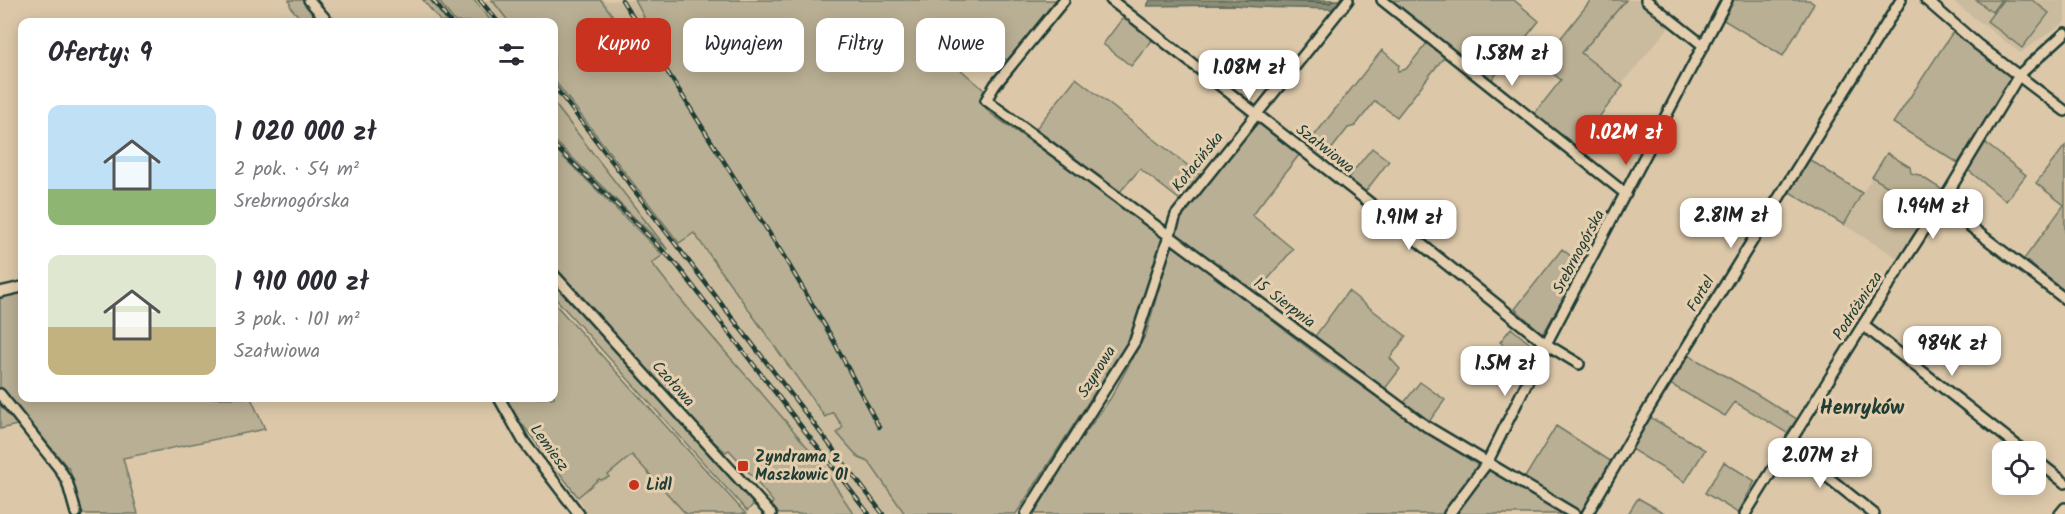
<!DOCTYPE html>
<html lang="pl">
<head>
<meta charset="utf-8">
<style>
  :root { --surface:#fff; --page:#f7f7f7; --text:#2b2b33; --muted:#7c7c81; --accent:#c8321e }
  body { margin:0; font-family:Kalam,sans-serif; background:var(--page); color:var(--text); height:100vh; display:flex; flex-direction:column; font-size:22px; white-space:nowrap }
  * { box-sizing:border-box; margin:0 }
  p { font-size:20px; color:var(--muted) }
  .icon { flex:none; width:33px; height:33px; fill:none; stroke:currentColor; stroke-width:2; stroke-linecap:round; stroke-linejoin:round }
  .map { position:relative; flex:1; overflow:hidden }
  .sheet { position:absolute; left:18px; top:18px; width:540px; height:384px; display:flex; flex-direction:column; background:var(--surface); border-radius:12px; box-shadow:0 3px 15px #0003 }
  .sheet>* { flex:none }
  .top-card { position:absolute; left:576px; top:18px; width:570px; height:54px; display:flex; gap:12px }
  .buttons { position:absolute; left:1992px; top:441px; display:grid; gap:12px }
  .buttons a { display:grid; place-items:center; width:54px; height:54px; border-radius:12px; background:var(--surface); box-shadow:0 3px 15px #0003; font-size:30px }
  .price { position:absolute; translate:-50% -51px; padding:0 14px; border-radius:12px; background:#fff; color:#222; font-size:20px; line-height:39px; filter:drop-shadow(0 2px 3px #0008) }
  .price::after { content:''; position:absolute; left:50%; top:36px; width:18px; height:14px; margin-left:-9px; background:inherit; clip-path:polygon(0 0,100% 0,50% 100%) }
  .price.active { background:var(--accent); color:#fff }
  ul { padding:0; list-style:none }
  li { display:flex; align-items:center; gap:18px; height:150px; padding:0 30px }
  li span { display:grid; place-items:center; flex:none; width:168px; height:120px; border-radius:12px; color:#555 }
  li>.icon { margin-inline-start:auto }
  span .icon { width:72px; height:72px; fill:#fffc; stroke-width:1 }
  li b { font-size:26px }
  h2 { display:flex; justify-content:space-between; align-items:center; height:72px; padding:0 30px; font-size:26px }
  .tag { padding:0 21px; border-radius:12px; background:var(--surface); box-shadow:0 3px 15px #0003; font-size:21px; line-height:54px }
  .tag.active { background:var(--accent); color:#fff }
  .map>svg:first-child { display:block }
</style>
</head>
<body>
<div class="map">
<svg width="2065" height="514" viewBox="0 0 2065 514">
  <rect width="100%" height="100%" fill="#dcc8a9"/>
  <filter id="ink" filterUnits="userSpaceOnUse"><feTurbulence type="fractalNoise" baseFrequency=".0167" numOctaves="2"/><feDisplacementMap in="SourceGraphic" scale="12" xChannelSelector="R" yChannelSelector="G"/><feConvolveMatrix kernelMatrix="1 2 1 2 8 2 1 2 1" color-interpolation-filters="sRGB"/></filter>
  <g filter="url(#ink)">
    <path fill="#cbbb9e" d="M423,0H514L531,22H441Z
      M635,0L644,17L624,33L601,1Z
      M1626,0H1638L1670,26L1621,85L1581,53Z
      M1951,0H2065V22L2020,53Z
      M554,54L651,175L770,338L825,416L832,412L844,427L837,433L869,462L905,514H854L814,455L762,393L682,303L623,225L554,155Z
      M1872,177L1928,211L1899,259L1844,225Z
      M631,450L691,514H588L578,497Z"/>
    <path fill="#b9af94" stroke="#6c7664" stroke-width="1.5" d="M289,0H304L323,22H304L291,8Z
      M423,0H430L447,22H441Z
      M438,0H474L492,22H455Z
      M492,0H601L625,32L644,17L635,0H1058L1008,61L958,21L936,48L984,90L980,100L990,113L1157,231L1162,238L1163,243L1128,341L1016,514H905L869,462L859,458L837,433L843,427L833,412L825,417L694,233L679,243L554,80V22H509Z
      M1386,0H1514L1539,21L1491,81L1412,16L1409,19Z
      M1591,0H1626L1581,53L1623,86L1577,146L1534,114L1561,80L1540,64Z
      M1732,0H1809L1814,4L1783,56L1722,19Z
      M1976,0H2001L1992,12Z
      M2003,0H2032L2049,13L2022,48L1987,21Z
      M1125,15L1154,38L1131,66L1103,44Z
      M1954,30L2013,77L1958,163L1893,123Z
      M1427,43L1444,57L1397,117L1375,101L1355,126L1348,128L1323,160L1306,146L1382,50L1399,65L1398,71L1406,69Z
      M1076,78L1200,175L1180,200L1140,169L1119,193L1034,131Z
      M554,103L668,250L554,140Z
      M1257,121L1299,155L1252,215L1293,249L1255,295L1176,234L1177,224Z
      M1984,142L2026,175L2006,201L1968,170Z
      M2065,146V291L2024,259L2064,205L2036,183Z
      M554,148L663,255L652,263C701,329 760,388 812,453C827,472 840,494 854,514H779L771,505L773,502L747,470L749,468L743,462L741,463L729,450L726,452L709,438L554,268Z
      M1372,148L1389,161L1365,192L1347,179Z
      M1887,153L1910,167L1911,173L1919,175L1941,189L1928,211L1872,177Z
      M1807,158L1862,193L1844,225L1788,191Z
      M1172,243L1330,365L1479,466L1442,514H1034L1072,451L1110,399L1146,334Z
      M1562,249L1582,265L1543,334L1515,309Z
      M554,281L755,503L747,511L554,297Z
      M1348,291L1406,336L1390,358L1400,369L1384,390L1313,339Z
      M22,292V398H251L265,429L123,458L138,514H81L70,470L0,387V296Z
      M554,303L746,514H686L632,455L608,475L609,477L601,480L599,479L578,497L509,407L505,398H554Z
      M1511,328L1534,347L1522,361L1500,342Z
      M1688,355L1745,387L1797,419L1787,433L1735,402L1725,416L1670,384Z
      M1420,382L1445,400L1428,423L1403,404Z
      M0,404L17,425L0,429Z
      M1650,417L1705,450L1685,482L1631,449Z
      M1556,426L1612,462L1581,514L1524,479Z
      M1724,462L1755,481L1738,513L1705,493Z
      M1489,467L1567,514H1456Z
      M1638,498L1666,514H1628Z"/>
    <path fill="#8c8d77" stroke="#606d5c" stroke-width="1.5" d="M1150,0H1341L1335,9L1257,7L1233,5L1147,6Z"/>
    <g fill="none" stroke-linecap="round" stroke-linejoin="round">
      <path stroke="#4b5d4f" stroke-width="1.5" d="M1246,0L1330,3L1334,0"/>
      <g stroke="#1f3d34" stroke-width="14">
        <path id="minor" d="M309,0L328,22
          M1064,0L995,85L986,100L1426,426L1574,514
          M1111,0L1365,199L1546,344L1579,364
          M1382,0L1626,194
          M1646,0L1704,46
          M1926,0L1977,44L2065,111
          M1941,204L2065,299
          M554,275L771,514
          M0,292L22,287
          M1863,325L2025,452
          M0,394L59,468L67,481L76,513
          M499,398L524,442L579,514
          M1792,438L1820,471L1874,514
          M2036,460L2065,483
          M1026,514L1135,341L1176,215L1348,0
          M1449,514L1487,463L1546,344L1727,0
          M1587,514L1649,408L1901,0
          M1745,514L1863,325L1949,191L2019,75L2065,33
          M2060,514L2065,508"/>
      </g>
      <use href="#minor" stroke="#e4ceae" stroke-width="9"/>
      <g stroke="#1f3d34" stroke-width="4.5">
        <path id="rail" d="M433,0L450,22
          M480,0L498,22
          M622,0L783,255L831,336L879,427
          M554,86L883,514
          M554,145L638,225L676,264L869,514"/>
      </g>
      <use href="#rail" stroke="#e4ceae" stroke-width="2" stroke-dasharray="7" stroke-linecap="butt"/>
    </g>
  </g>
  <g fill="#c8321e" stroke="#e4ceae" stroke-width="2">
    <rect x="737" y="460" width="12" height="12" rx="3"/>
    <circle cx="634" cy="485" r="6"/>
  </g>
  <g text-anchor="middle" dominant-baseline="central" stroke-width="6" stroke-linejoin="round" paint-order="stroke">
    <g font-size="16" fill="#1f3d34" stroke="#e4ceae">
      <text transform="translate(1325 149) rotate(38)">Szałwiowa</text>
      <text transform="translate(1198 162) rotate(-51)">Kołacińska</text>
      <text transform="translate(1579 252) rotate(-62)">Srebrnogórska</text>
      <text transform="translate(1701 294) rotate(-59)">Fortel</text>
      <text transform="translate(1284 303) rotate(37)">15 Sierpnia</text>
      <text transform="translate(1858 306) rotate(-57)">Podróżnicza</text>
      <text transform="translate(1097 372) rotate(-58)">Szynowa</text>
      <text transform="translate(673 384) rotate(48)">Czołowa</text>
      <text transform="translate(549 448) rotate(54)">Lemiesz</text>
    </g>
    <g font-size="16" font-weight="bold" fill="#1f3d34" stroke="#e4ceae" text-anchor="start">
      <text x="755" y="457">Zyndrama z<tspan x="755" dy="18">Maszkowic 01</tspan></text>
      <text x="646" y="485">Lidl</text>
    </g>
    <g font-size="20" font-weight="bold" fill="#1f3d34" stroke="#e4ceae">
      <text x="1862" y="409">Henryków</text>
    </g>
  </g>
</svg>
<div class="buttons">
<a><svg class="icon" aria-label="locate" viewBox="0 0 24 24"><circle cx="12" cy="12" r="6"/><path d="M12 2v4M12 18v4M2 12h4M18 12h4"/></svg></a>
</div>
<b class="price" style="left:1512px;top:87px">1.58M zł</b>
<b class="price" style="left:1249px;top:101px">1.08M zł</b>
<b class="price active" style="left:1626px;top:166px">1.02M zł</b>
<b class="price" style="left:1933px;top:240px">1.94M zł</b>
<b class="price" style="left:1731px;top:249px">2.81M zł</b>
<b class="price" style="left:1409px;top:251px">1.91M zł</b>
<b class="price" style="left:1952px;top:377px">984K zł</b>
<b class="price" style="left:1505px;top:397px">1.5M zł</b>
<b class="price" style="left:1820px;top:489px">2.07M zł</b>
<div class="top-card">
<a class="tag active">Kupno</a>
<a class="tag">Wynajem</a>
<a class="tag">Filtry</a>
<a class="tag">Nowe</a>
</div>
<section class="sheet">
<h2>Oferty: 9<svg class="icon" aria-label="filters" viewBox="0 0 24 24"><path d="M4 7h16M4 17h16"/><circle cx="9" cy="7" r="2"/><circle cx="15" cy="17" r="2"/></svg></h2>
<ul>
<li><span style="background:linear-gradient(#bfe0f5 70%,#8fb573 0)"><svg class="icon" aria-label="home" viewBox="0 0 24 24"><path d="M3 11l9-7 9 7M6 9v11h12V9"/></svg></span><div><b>1 020 000 zł</b><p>2 pok. · 54 m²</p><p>Srebrnogórska</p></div></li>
<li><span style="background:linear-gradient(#dfe7d0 60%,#c2b280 0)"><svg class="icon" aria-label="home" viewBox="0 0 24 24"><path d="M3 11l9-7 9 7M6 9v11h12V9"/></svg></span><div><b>1 910 000 zł</b><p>3 pok. · 101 m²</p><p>Szałwiowa</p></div></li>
</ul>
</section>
</div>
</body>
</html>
